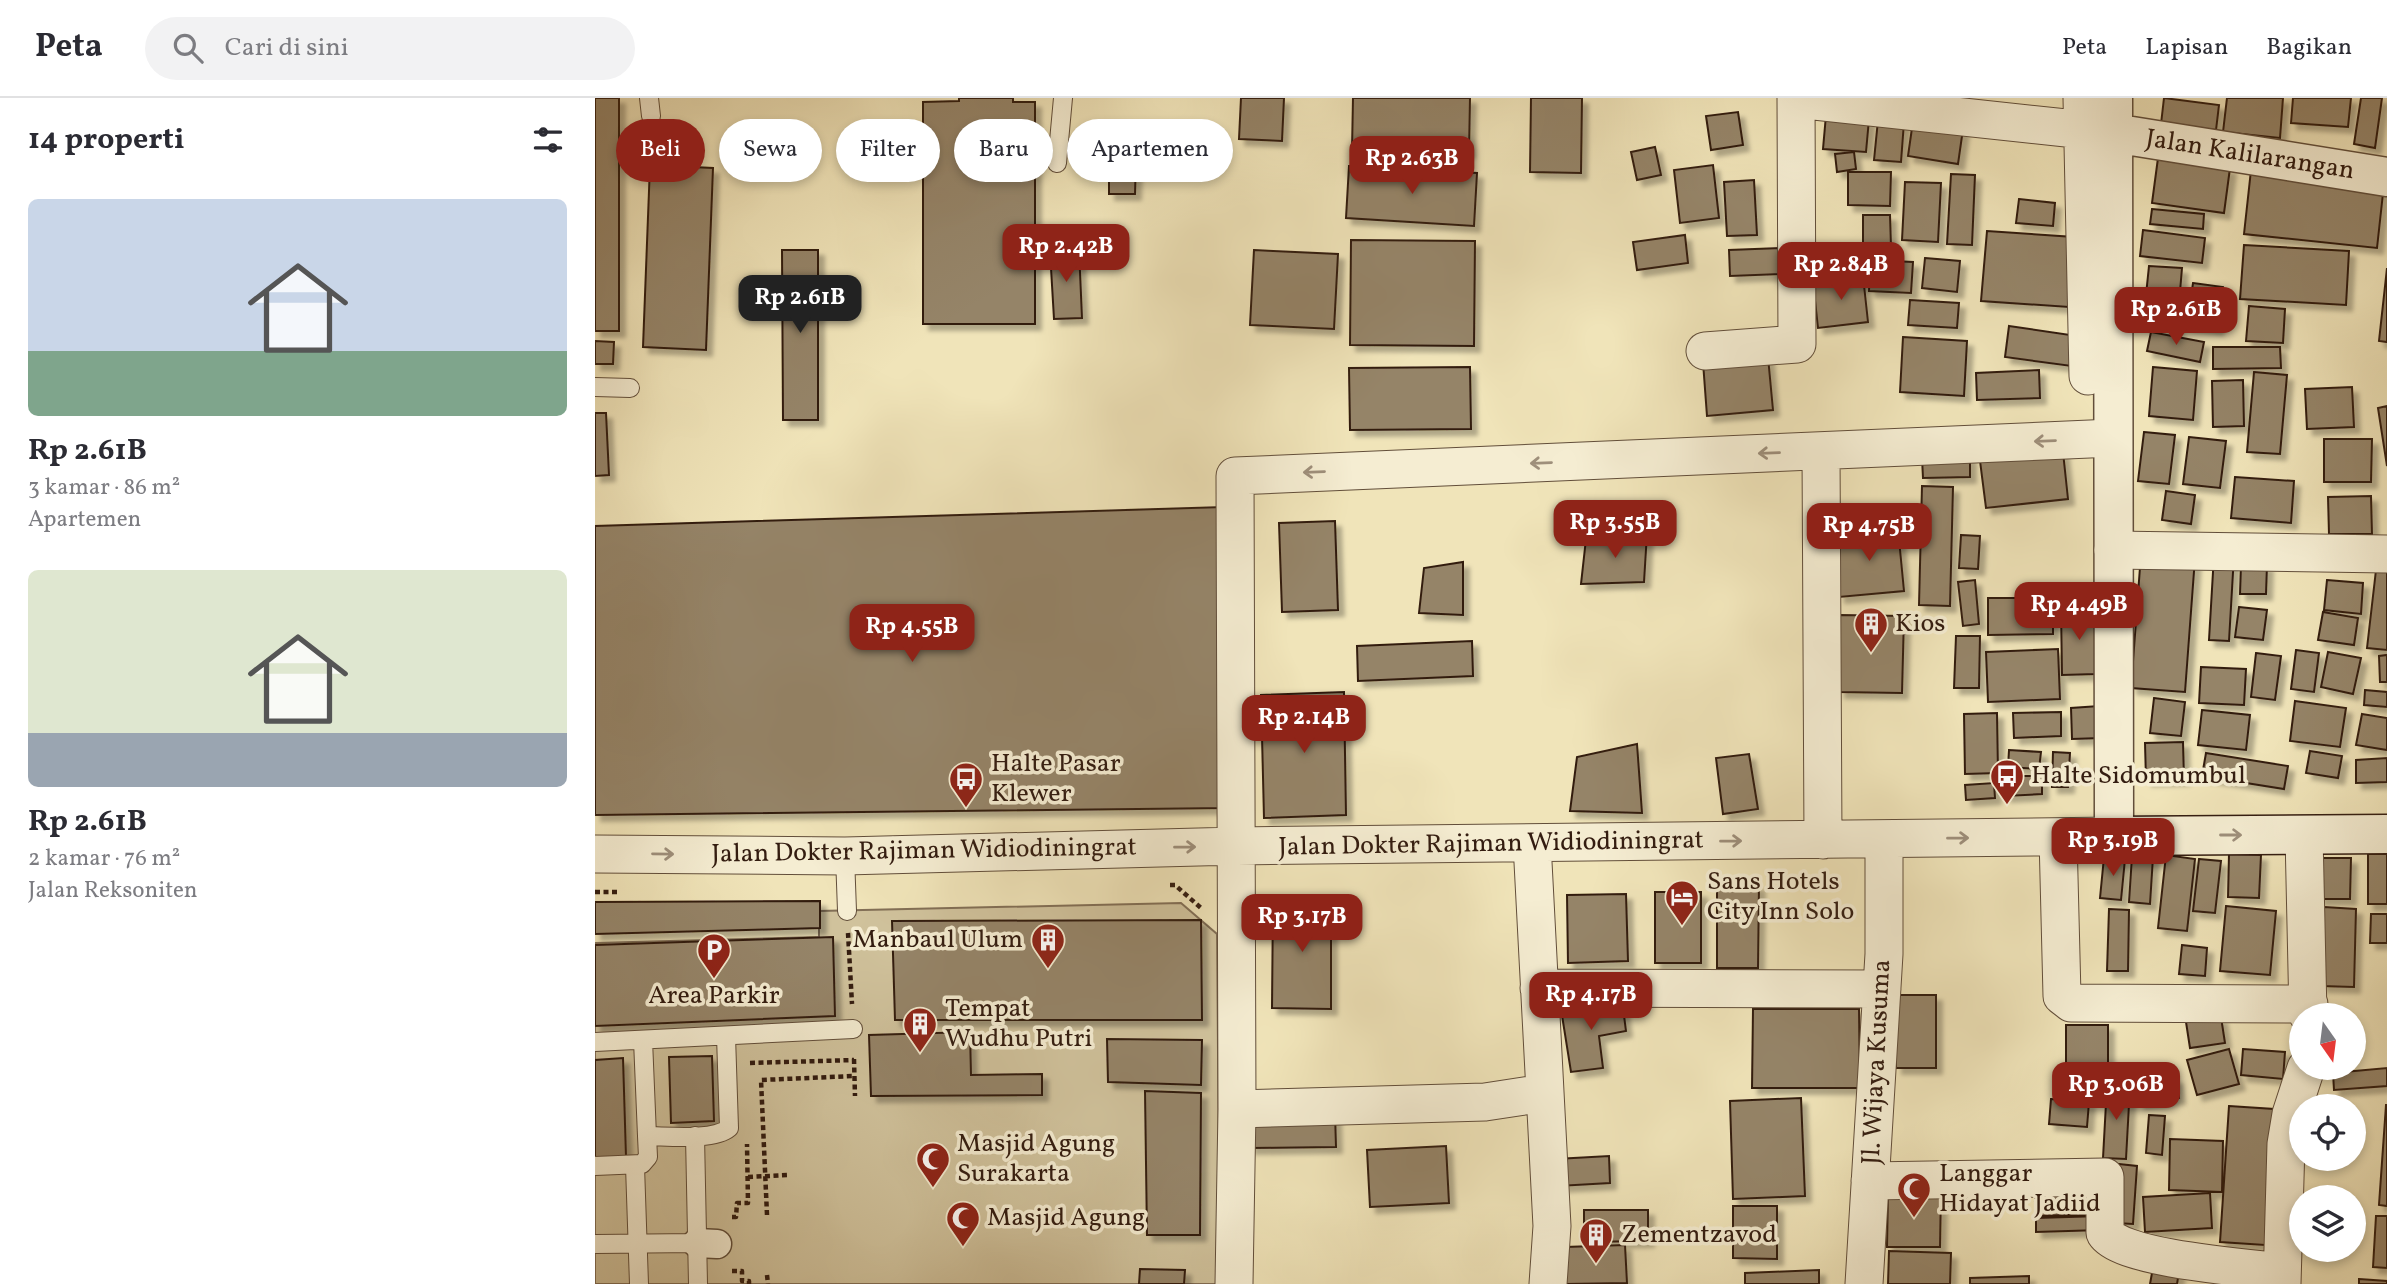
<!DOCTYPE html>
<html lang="id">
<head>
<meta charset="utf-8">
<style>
  :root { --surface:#fff; --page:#f2f2f3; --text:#2b2b33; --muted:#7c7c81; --line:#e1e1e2; --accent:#8f2418 }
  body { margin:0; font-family:Vollkorn,serif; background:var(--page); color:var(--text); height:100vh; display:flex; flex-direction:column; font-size:26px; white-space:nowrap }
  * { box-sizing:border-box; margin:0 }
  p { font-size:23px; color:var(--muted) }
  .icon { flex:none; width:38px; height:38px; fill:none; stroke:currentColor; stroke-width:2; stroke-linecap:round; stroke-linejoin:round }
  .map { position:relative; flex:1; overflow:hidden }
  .panel { display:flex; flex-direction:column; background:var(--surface); width:595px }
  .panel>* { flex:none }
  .guide { position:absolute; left:21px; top:21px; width:665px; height:63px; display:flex; gap:14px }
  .needle { width:46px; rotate:166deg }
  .tools { position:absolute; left:1694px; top:905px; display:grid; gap:14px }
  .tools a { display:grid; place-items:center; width:77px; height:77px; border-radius:50%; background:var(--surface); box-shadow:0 4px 10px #0003; font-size:35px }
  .price { position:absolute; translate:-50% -60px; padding:0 16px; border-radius:14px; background:var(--accent); color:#fff; font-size:23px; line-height:46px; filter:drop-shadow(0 2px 4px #0008) }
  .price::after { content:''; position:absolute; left:50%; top:42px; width:21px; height:16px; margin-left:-10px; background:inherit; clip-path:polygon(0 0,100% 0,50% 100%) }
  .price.selected { background:#222; color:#fff }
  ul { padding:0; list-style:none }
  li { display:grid; align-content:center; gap:14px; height:371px; padding:0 28px }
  li span { display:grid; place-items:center; height:217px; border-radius:10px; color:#555 }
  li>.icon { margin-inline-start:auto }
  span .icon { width:126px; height:126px; fill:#fffc; stroke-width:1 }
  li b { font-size:30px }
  h2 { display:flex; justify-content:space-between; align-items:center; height:84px; padding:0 28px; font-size:30px }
  .tag { padding:0 24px; border-radius:32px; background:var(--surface); box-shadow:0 4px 10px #0003; font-size:24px; line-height:63px }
  .tag.selected { background:var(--accent); color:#fff }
  header { display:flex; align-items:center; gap:42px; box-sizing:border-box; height:98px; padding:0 35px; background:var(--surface); border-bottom:2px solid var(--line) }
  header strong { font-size:33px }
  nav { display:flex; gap:38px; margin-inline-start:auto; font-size:24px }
  .search { width:490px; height:63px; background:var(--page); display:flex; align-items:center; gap:18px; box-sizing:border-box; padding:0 24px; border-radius:38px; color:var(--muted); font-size:26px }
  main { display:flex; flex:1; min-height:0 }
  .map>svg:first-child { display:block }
</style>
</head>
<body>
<header>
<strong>Peta</strong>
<div class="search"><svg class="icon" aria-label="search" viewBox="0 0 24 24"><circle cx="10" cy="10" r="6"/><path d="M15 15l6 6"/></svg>Cari di sini</div>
<nav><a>Peta</a><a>Lapisan</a><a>Bagikan</a></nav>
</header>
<main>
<section class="panel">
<h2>14 properti<svg class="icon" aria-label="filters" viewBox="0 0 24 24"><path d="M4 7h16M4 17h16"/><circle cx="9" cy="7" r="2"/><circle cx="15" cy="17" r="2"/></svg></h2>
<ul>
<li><span style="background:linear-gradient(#c9d6e8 70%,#7fa58c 0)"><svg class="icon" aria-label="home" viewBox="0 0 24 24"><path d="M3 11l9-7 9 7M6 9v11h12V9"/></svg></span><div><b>Rp 2.61B</b><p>3 kamar · 86 m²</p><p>Apartemen</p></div></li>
<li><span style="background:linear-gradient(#dfe7d0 75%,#9aa5b1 0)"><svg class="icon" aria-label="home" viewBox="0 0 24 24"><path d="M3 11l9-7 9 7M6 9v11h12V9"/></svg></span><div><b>Rp 2.61B</b><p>2 kamar · 76 m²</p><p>Jalan Reksoniten</p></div></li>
</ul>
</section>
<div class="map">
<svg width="1792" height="1186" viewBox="0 0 1792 1186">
  <defs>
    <filter id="shadow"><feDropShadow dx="6" dy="6" stdDeviation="2" flood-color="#0004"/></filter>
  </defs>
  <rect width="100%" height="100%" fill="#f0e4b9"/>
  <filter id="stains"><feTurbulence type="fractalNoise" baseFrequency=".00286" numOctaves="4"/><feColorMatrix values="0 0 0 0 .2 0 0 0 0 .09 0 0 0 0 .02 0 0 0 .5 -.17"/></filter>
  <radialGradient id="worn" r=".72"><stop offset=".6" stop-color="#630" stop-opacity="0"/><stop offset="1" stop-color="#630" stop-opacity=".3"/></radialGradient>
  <path fill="#d0c29c" stroke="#826f56" stroke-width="2" d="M586,805L622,836L625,1186H0V845L224,839V813Z"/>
  <path fill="#958468" stroke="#331c10" stroke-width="2" filter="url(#shadow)" d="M0,0H24V233H0Z
    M364,0H418V4H440V226H328V4L364,3Z
    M646,0H689L687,43L644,41Z
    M758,0H875L874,54L757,52Z
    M936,0H987L986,75L935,74Z
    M1569,0L1624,7L1621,32L1566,26Z
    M1632,0H1688L1685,40L1628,34Z
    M1698,0H1756L1753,29L1696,25Z
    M1766,0H1787L1780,50L1759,46Z
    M1143,14L1148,47L1116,52L1111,18Z
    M1231,17L1274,21L1271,54L1228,51Z
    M1283,22L1309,24L1306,64L1279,62Z
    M1318,23L1368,31L1363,66L1313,58Z
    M1060,49L1066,77L1042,82L1036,54Z
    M1259,54L1261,71L1242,74L1240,56Z
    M1563,60L1635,70L1629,115L1557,105Z
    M514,61H541L540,96H514Z
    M55,67L118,70L111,252L48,249Z
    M1118,67L1124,120L1085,125L1079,72Z
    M754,68L882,75L879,128L751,120Z
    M1656,72L1789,86L1782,150L1649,136Z
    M1253,74H1296L1295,108L1253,107Z
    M1356,76L1380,77L1377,147L1352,146Z
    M1159,82L1162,137L1132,138L1129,84Z
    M1310,84L1346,85L1343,144L1307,142Z
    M1424,101L1460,105L1458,128L1421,125Z
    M1557,111L1609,116L1608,131L1555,126Z
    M1268,117H1295L1296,149H1268Z
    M1548,132L1610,140L1607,165L1545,158Z
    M1392,133L1479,139L1474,209L1386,203Z
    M1090,137L1093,165L1042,172L1038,144Z
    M756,142L880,143L879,248L755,247Z
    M1649,147L1754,153L1751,207L1645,201Z
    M1186,150L1187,176L1135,178L1134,152Z
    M484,151L487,220L459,221L455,153Z
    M187,152H223V322H188Z
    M659,152L743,156L739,231L655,227Z
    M1330,160L1365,163L1362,194L1327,190Z
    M1275,162L1318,164L1316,195L1274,193Z
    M1554,168L1587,170L1582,229L1548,226Z
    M1792,170V244L1784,243Z
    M1268,178L1273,224L1223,230L1218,184Z
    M1598,185L1628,189L1622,231L1592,227Z
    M1315,202L1364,205L1362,230L1313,227Z
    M1654,208L1690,211L1688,245L1651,243Z
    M1414,228L1489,239L1484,269L1410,259Z
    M1556,234L1609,244L1605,264L1552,253Z
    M1308,239L1372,243L1369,298L1305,294Z
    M0,243L19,244L18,266H0Z
    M1618,249H1685L1686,270L1618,271Z
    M1173,259L1178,312L1112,318L1108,264Z
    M875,269L876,331L755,332L754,270Z
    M1558,269L1602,273L1598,322L1554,318Z
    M1444,272L1445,300L1382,302L1381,275Z
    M1659,274L1692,277L1685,356L1652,354Z
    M1648,282L1649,328L1618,329L1617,283Z
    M1757,289L1759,329L1712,331L1710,291Z
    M1792,308V368L1783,310Z
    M0,315H11L14,377L0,378Z
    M1549,334L1580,337L1574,386L1543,383Z
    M1594,339L1631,343L1625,390L1588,386Z
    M1729,341H1777L1776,384H1729Z
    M1468,354L1473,401L1391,410L1385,363Z
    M1375,358V379L1328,380L1327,360Z
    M1640,379L1699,383L1696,425L1636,420Z
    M1327,388L1358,389L1355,508L1324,507Z
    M1571,393L1600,397L1596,426L1567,422Z
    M1776,398L1777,436H1734L1733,399Z
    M629,409L632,710L0,717V428Z
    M740,423L743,512L687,514L684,425Z
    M1303,431L1309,493L1244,499L1238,437Z
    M1052,435L1049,484L986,486L991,441Z
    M1366,437L1385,438L1383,471L1364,470Z
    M1546,456L1600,460L1590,594L1536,590Z
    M1619,457H1639L1634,543L1614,542Z
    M868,464V517L824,515L829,470Z
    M1646,467H1672L1671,496H1645Z
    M1781,472L1792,473V552L1772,550Z
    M1380,482L1384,526L1368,528L1363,484Z
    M1732,482L1768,485L1766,516L1729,512Z
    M1393,500H1458V536L1393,537Z
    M1644,509L1672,512L1668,542L1640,539Z
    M1500,510L1501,576L1467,577L1466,511Z
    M1728,514L1763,520L1759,547L1723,542Z
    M1245,517L1309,518L1307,595L1244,594Z
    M1361,538H1385L1384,590H1359Z
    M877,543L878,578L763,583L762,548Z
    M1463,551L1465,601L1393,604L1391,554Z
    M1701,552L1724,555L1719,594L1696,591Z
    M1733,554L1766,560L1758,596L1726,589Z
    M1661,555L1686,558L1680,602L1656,599Z
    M1792,557V584H1785L1784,558Z
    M1606,569L1651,571L1649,607L1604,605Z
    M1770,592L1792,594V609L1769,607Z
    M749,594L751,717L669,720L666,597Z
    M1559,600L1590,604L1586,638L1555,635Z
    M1700,603L1751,610L1745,649L1695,643Z
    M1504,608L1506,640L1477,641L1476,610Z
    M1607,612L1655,617L1651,652L1603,647Z
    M1466,614V638L1419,640L1418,615Z
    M1402,615L1403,675L1370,676L1369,616Z
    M1767,616L1792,620V652L1761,647Z
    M1588,644L1589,681L1551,682L1550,645Z
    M1042,646L1047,715L975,713L982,659Z
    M1414,652L1446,654L1444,671L1413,669Z
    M1715,653L1747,658L1743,680L1711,675Z
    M1458,654L1475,655L1473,689H1457Z
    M1611,655L1693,668L1689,691L1607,678Z
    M1154,656L1163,711L1128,716L1121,660Z
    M1792,660V684L1761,685V662Z
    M1410,678H1447V696L1410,698Z
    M1399,685L1400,700L1371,702L1370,687Z
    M1634,756L1666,757L1664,800L1633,799Z
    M1773,756H1792V806H1773Z
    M1571,757L1600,761L1592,833L1563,830Z
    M1537,758L1558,759L1555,806L1534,804Z
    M1509,759L1530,761L1526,802L1505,800Z
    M1724,760H1756L1755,801H1723Z
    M1604,761L1626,763L1620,815L1598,813Z
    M1122,787H1164L1163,870H1122Z
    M1060,794H1106V865H1060Z
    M1031,796L1033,863L973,865L972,797Z
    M678,801H736V911L677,910Z
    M225,803V830L0,836V804Z
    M1631,808L1681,813L1675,877L1625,873Z
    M1729,809L1761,811L1759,889L1726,888Z
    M1514,811L1534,812L1533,873H1512Z
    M1776,816H1792V845H1775Z
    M606,822L607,922H300L297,823Z
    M238,839L240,918L0,928V847Z
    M1587,847L1612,850L1610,878L1584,876Z
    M1301,897H1341V970H1301Z
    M1027,902L1031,933L1004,938L1008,970L976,974L966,911Z
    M1158,911H1264L1265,990H1157Z
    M1626,919L1630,945L1595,950L1591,924Z
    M1471,927H1513V970H1471Z
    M375,934L376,977L447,976V997L276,998L274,937Z
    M512,941L607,942L606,987L513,984Z
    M1634,951L1644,986L1602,997L1592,962Z
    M1648,951L1690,954L1688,981L1646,977Z
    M117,958L119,1023L76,1025L74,959Z
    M28,960L31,1059H0V962Z
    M1792,970V988L1739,992L1738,975Z
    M1582,980L1584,1000L1544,1005L1541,984Z
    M1512,987L1535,988L1531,1061L1508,1060Z
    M550,993L606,995L605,1137H552Z
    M1206,1000L1210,1098L1138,1101L1135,1003Z
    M1456,1001L1494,1004L1492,1029L1454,1026Z
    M1791,1007H1792V1108L1784,1107Z
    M1634,1008L1679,1011L1670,1147L1625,1144Z
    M740,1015L741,1049L654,1050V1016Z
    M1554,1017L1570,1018L1567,1057L1551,1055Z
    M1575,1041L1628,1043L1627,1094L1574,1092Z
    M851,1048L854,1105L775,1109L772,1052Z
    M1014,1058L1015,1085L963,1088L961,1061Z
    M1524,1066L1542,1068L1538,1126L1521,1125Z
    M1440,1087L1505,1100L1440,1102Z
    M1293,1092H1346L1345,1149H1292Z
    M1615,1095L1617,1130L1550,1134L1548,1099Z
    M1506,1101V1116L1441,1118L1440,1104Z
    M1138,1108H1182V1161L1138,1160Z
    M989,1112H1053V1143L989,1144Z
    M1506,1118V1132L1441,1134V1120Z
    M1781,1118H1792V1170L1778,1169Z
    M1030,1147L1032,1185L971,1186L970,1149Z
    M1294,1153L1356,1155L1355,1186H1293Z
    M1559,1164L1585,1168L1582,1186H1555Z
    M545,1171L590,1172L589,1186H544Z
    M1224,1172V1186H1150V1175Z
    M1434,1178V1186H1375V1180Z
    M1764,1181L1792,1183V1186H1764Z"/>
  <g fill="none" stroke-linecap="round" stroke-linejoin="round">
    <g stroke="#624e3a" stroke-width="20">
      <path id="service" d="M54,0L56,18
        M462,65L468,0
        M0,289L35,290
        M250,758L252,813
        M48,942L52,1038C72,1038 119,1043 134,1030L131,938
        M0,944L258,931
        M100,1038L103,1186
        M0,1068L47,1066L53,1059L52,1038
        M40,1068L44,1186
        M0,1146L102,1145"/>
    </g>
    <g stroke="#624e3a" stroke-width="31">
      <path id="pedestrian" d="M102,1145L122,1146"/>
    </g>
    <g stroke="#624e3a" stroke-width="39">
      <path id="minor" d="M1487,0L1493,278
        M1201,1L1518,35
        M1110,253L1202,246L1201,0
        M1226,353L1228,742
        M1518,452L1792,456
        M1709,737L1713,917
        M1463,739L1467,898L1476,905L1714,906
        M937,745L957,1128L953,1186
        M0,756L250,758L642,748L1519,738
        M944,890L1287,891
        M642,1011L890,1004L949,995
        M1275,1083L1510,1079V1135C1526,1161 1654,1170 1687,1174
        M639,1186L642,1011L640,378L1518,340
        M1269,1186L1289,856V742
        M1687,1186L1691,1046L1696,1016L1711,970"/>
    </g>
    <g stroke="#624e3a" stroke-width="41">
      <path id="tertiary" d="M1518,0L1519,738
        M1518,35L1792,79"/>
    </g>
    <g stroke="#331c10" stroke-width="41">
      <path id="secondary" d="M1519,738L1792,736"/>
    </g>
    <path stroke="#331c10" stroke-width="4.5" stroke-dasharray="5 3.5" stroke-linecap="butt" d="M575,787H580L606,810
      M0,794H24
      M253,835L257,906
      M259,961L260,998
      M155,965L259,962
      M153,1079L193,1077
      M172,1117L166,982L259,978
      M137,1119H141L142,1105H153L152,1046
      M137,1173H147V1183H154V1186
      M172,1177L173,1186"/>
    <use href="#service" stroke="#f5edd2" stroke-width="18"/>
    <use href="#pedestrian" stroke="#f5edd2" stroke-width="28"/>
    <use href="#minor" stroke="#f5edd2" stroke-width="37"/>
    <use href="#tertiary" stroke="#f5edd2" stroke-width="38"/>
    <use href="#secondary" stroke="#f5edd2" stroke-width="38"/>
  </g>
  <defs><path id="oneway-shaft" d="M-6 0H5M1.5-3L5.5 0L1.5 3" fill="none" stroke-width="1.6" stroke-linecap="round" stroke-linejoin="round" transform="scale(1.75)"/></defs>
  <g stroke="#9e8f7b">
    <use href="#oneway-shaft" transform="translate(1450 343) rotate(178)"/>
    <use href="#oneway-shaft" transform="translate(1174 355) rotate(178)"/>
    <use href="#oneway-shaft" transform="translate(946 365) rotate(178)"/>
    <use href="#oneway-shaft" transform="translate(719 374) rotate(178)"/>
    <use href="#oneway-shaft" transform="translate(1636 737)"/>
    <use href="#oneway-shaft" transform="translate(1363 740) rotate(-1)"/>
    <use href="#oneway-shaft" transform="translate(1136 743) rotate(-1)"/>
    <use href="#oneway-shaft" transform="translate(590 749) rotate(-1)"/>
    <use href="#oneway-shaft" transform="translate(68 756) rotate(1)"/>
  </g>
  <defs>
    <g id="building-pin" transform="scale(1.75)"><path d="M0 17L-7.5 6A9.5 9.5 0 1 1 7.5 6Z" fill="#8f2418" stroke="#f5edd2"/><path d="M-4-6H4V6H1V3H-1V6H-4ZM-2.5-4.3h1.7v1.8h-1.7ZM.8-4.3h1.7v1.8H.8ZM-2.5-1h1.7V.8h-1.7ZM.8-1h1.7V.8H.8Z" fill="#fff"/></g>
    <g id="bus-pin" transform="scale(1.75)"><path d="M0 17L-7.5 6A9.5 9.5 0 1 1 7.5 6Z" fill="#8f2418" stroke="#f5edd2"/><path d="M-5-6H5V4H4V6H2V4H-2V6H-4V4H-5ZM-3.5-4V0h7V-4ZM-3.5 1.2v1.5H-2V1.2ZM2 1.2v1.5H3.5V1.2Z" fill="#fff"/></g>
    <g id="hotel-pin" transform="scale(1.75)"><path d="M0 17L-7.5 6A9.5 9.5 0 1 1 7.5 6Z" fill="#8f2418" stroke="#f5edd2"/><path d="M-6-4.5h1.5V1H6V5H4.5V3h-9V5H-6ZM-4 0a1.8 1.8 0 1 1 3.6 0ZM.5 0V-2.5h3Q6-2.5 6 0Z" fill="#fff"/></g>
    <g id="parking-pin" transform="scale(1.75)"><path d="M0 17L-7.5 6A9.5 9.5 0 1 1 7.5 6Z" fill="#8f2418" stroke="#f5edd2"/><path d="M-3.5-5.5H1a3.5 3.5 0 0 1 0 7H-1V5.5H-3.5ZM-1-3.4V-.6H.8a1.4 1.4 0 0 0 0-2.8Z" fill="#fff"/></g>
    <g id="mosque-pin" transform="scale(1.75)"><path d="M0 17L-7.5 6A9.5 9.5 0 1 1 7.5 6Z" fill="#8f2418" stroke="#f5edd2"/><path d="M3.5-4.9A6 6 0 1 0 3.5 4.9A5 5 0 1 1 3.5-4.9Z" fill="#fff"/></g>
  </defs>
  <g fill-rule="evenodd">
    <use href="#building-pin" x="1276" y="526"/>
    <use href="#bus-pin" x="1412" y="678"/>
    <use href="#bus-pin" x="371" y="681"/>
    <use href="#hotel-pin" x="1087" y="799"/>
    <use href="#building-pin" x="453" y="842"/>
    <use href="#parking-pin" x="119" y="852"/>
    <use href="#building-pin" x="325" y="926"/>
    <use href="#mosque-pin" x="338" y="1061"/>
    <use href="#mosque-pin" x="1319" y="1091"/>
    <use href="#mosque-pin" x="368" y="1120"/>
    <use href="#building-pin" x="1001" y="1137"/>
  </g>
  <g text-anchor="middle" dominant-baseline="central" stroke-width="7" stroke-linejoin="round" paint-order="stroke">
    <g font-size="26" fill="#331c10" stroke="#f5edd2">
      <text transform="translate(1655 57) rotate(9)">Jalan Kalilarangan</text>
      <text transform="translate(896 746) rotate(-1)">Jalan Dokter Rajiman Widiodiningrat</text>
      <text transform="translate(329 753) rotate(-1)">Jalan Dokter Rajiman Widiodiningrat</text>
      <text transform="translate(1282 964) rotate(-87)">Jl. Wijaya Kusuma</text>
    </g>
    <g font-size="26" fill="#331c10" stroke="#f5edd2" text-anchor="start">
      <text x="1300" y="526">Kios</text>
      <text x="396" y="666">Halte Pasar<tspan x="396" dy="30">Klewer</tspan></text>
      <text x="1436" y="678">Halte Sidomumbul</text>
      <text x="1112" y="784">Sans Hotels<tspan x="1112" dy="30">City Inn Solo</tspan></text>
      <text x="428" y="842" text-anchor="end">Manbaul Ulum</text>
      <text x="119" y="898" text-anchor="middle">Area Parkir</text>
      <text x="350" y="911">Tempat<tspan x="350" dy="30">Wudhu Putri</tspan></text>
      <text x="362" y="1046">Masjid Agung<tspan x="362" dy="30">Surakarta</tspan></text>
      <text x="1344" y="1076">Langgar<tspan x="1344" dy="30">Hidayat Jadiid</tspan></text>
      <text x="392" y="1120">Masjid Agung</text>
      <text x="1026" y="1137">Zementzavod</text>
    </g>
  </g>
  <rect width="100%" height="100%" filter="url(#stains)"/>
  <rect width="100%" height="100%" fill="url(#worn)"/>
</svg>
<div class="tools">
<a><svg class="needle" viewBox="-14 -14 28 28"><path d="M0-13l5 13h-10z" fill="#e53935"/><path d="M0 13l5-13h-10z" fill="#7c7c81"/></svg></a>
<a><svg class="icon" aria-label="locate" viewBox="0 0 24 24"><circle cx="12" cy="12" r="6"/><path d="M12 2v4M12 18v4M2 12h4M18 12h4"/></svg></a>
<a><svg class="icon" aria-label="layers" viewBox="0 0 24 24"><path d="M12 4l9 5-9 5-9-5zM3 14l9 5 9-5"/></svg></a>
</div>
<b class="price" style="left:817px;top:98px">Rp 2.63B</b>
<b class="price" style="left:471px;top:186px">Rp 2.42B</b>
<b class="price" style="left:1246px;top:204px">Rp 2.84B</b>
<b class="price selected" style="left:205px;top:237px">Rp 2.61B</b>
<b class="price" style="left:1581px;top:249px">Rp 2.61B</b>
<b class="price" style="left:1020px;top:462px">Rp 3.55B</b>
<b class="price" style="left:1274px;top:465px">Rp 4.75B</b>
<b class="price" style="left:1484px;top:544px">Rp 4.49B</b>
<b class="price" style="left:317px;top:566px">Rp 4.55B</b>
<b class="price" style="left:709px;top:657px">Rp 2.14B</b>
<b class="price" style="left:1518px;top:780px">Rp 3.19B</b>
<b class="price" style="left:707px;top:856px">Rp 3.17B</b>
<b class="price" style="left:996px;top:934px">Rp 4.17B</b>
<b class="price" style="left:1521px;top:1024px">Rp 3.06B</b>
<div class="guide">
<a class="tag selected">Beli</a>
<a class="tag">Sewa</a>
<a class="tag">Filter</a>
<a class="tag">Baru</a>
<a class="tag">Apartemen</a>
</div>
</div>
</main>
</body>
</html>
